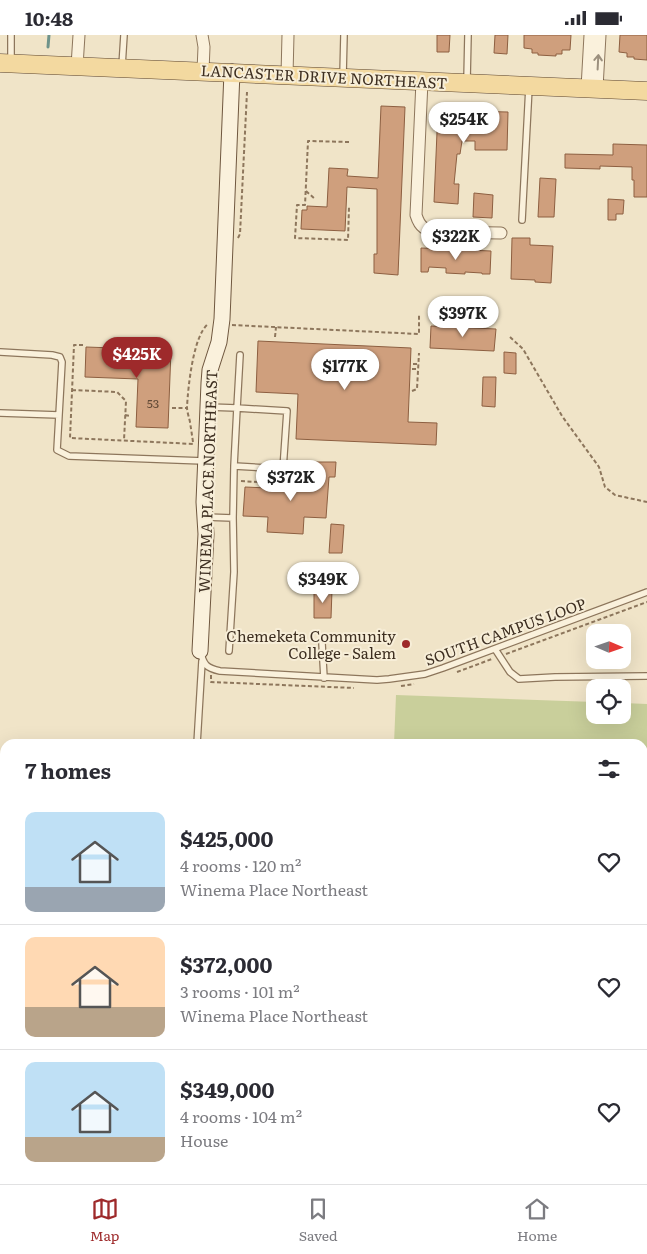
<!DOCTYPE html>
<html lang="en">
<head>
<meta charset="utf-8">
<style>
  :root { --surface:#fff; --page:#f7f7f7; --text:#2b2b33; --muted:#7c7c81; --line:#e1e1e2; --accent:#9e2a2b }
  body { margin:0; font-family:Literata,serif; background:var(--page); color:var(--text); height:100vh; display:flex; flex-direction:column; font-size:19px; white-space:nowrap }
  * { box-sizing:border-box; margin:0 }
  p { font-size:16px; color:var(--muted) }
  .icon { flex:none; width:28px; height:28px; fill:none; stroke:currentColor; stroke-width:2; stroke-linecap:round; stroke-linejoin:round }
  .map { position:relative; flex:1; overflow:hidden }
  .drawer { position:absolute; left:0px; top:704px; width:648px; height:446px; display:flex; flex-direction:column; background:var(--surface); border-radius:15px 15px 0 0; box-shadow:0 5px 20px #0002 }
  .drawer>* { flex:none }
  .needle { width:32px; rotate:92deg }
  .fabs { position:absolute; left:586px; top:589px; display:grid; gap:10px }
  .fabs a { display:grid; place-items:center; width:45px; height:45px; border-radius:10px; background:var(--surface); box-shadow:0 5px 20px #0002; font-size:25px }
  .price { position:absolute; translate:-50% -42px; padding:0 11px; border-radius:18px; background:#fff; color:#222; font-size:16px; line-height:32px; filter:drop-shadow(0 1px 2px #0008) }
  .price::after { content:''; position:absolute; left:50%; top:30px; width:15px; height:11px; margin-left:-8px; background:inherit; clip-path:polygon(0 0,100% 0,50% 100%) }
  .price.on { background:var(--accent); color:#fff }
  ul { padding:0; list-style:none }
  li { display:flex; align-items:center; gap:15px; height:125px; padding:0 25px }
  li+li { border-top:1px solid var(--line) }
  li span { display:grid; place-items:center; flex:none; width:140px; height:100px; border-radius:10px; color:#555 }
  li>.icon { margin-inline-start:auto }
  span .icon { width:60px; height:60px; fill:#fffc; stroke-width:1 }
  li b { font-size:21px }
  h2 { display:flex; justify-content:space-between; align-items:center; height:60px; padding:0 25px; font-size:21px }
  .status { display:flex; justify-content:space-between; align-items:center; height:35px; padding:0 25px; background:var(--surface); direction:ltr }
  .status svg { height:14px; fill:currentColor }
  .tabs { display:flex; justify-content:space-around; align-items:center; height:70px; border-top:1px solid var(--line); background:var(--surface); font-size:14px; color:var(--muted) }
  .tabs a { display:grid; justify-items:center; gap:2px }
  .tabs .on { color:var(--accent) }
  .map>svg:first-child { display:block }
</style>
</head>
<body>
<div class="status"><b>10:48</b><svg viewBox="0 0 49 12"><path d="M0 12V9h3v3zM5 12V6h3v6zM10 12V3h3v9zM15 12V0h3v12zM26 1h20v11H26zM47 4h2v5h-2z"/></svg></div>
<div class="map">
<svg width="647" height="1149" viewBox="0 0 647 1149">
  <rect width="100%" height="100%" fill="#f0e4c8"/>
  <path fill="#c9cf9b" d="M396,660L595,667V680H622L623,668L647,669V1067H642V709H394Z"/>
  <g fill="none" stroke-linecap="round" stroke-linejoin="round">
    <path stroke="#6f938a" stroke-width="3" d="M48,12L49,0"/>
  </g>
  <path fill="#cf9f7d" stroke="#8d5f41" d="M437,0H450L449,17H437Z
    M495,0H508L507,19L494,18Z
    M524,0H571L570,15H562V19H556V21L538,20V18H532V14L524,13Z
    M620,0H647V25L634,24V22H627V18L619,17Z
    M381,71L405,72L398,240L374,238V219H377V154L347,152L345,196L301,194L302,175H307V171L327,172L329,133L348,134L347,141L378,143Z
    M438,74L462,75V76L508,77L507,115H475V106H462L460,119H457L454,149H459L458,169L434,167Z
    M613,109L647,110V162H634V145H632V132L600,131V134L565,133V119L613,120Z
    M540,143L556,144L554,182H538Z
    M474,158L493,160L492,183L473,182Z
    M608,164L624,165L623,179H616V185H608Z
    M512,203H530V210L553,211L551,248L535,247V245L511,244Z
    M421,213L491,216L490,239H482V238L465,237V239L446,238V233L429,232L428,237H421Z
    M431,291L496,294L494,316L430,313Z
    M258,306L411,313L408,387L437,388L436,410L296,404L298,359L256,357Z
    M86,312L171,315L168,393L136,392L138,344L85,342Z
    M504,317L516,318V339L504,338Z
    M483,342H496L495,372L482,371Z
    M313,427H336L335,442H329L326,483L304,482L303,499L267,497L268,482L243,481L245,452L312,455Z
    M331,489L344,490L342,518H329Z
    M314,555H332L331,583H314Z"/>
  <g fill="none" stroke-linecap="round" stroke-linejoin="round">
    <g stroke="#8d765c" stroke-width="8">
      <path id="lane" d="M11,0V26
        M122,31L124,0
        M343,40L344,0
        M467,45L468,0
        M522,185L529,52
        M0,317L52,320L60,322L62,327L57,415L69,421L204,426
        M208,372L237,373L240,320
        M237,373L287,376L283,434L234,431Z
        M0,378L59,380
        M205,482L233,483L234,431
        M322,608L324,643
        M495,614L510,637L519,644L555,642L647,641
        M200,616C204,630 206,633 220,636L377,645L389,644L425,639L443,633L647,557
        M229,616L234,537L233,483
        M197,709L202,626
        M642,1086L647,1087
        M356,1145V1149
        M36,1149V1145
        M530,1149V1145
        M617,1149V1145"/>
    </g>
    <g stroke="#8d765c" stroke-width="13">
      <path id="street" d="M202,0L204,12L203,36
        M77,31L79,0
        M287,40L288,0
        M422,46L416,180C420,193 425,195 438,197L501,198
        M587,53L590,0
        M597,53L600,0
        M0,1061H5
        M14,1149V1145
        M113,1149V1145
        M210,1149V1145
        M266,1149L267,1145"/>
    </g>
    <g stroke="#6f573f" stroke-width="17">
      <path id="secondary" d="M200,616L206,499L204,467L209,348L210,335L219,307L222,284L232,37"/>
    </g>
    <g stroke="#5b4430" stroke-width="19">
      <path id="primary" d="M0,28L647,56"/>
    </g>
    <path stroke="#8d765c" stroke-width="2" stroke-dasharray="4 2.5" stroke-linecap="butt" d="M349,107L308,106L305,170H297L295,203L348,205L349,172
      M306,156L315,164
      M238,203L240,199L247,57
      M232,290L419,299V280
      M275,302L276,292
      M510,302L523,314L562,381L599,432L605,452L615,460L647,467
      M83,310H74L70,403L194,409
      M413,329H418
      M412,334H418
      M72,355L117,357L126,366L124,405
      M412,356L417,354L419,318
      M172,373H187
      M125,380L131,381
      M193,407C192,400 191,394 190,387C189,382 187,377 187,372C188,353 193,301 208,289
      M241,446L273,448V451L314,453L312,443
      M506,619L647,567
      M457,637L492,624
      M211,640V647L354,653
      M401,651L414,649"/>
    <use href="#lane" stroke="#faf1dc" stroke-width="5.5"/>
    <use href="#street" stroke="#faf1dc" stroke-width="11"/>
    <use href="#secondary" stroke="#faf1dc" stroke-width="15"/>
    <use href="#primary" stroke="#f3d9a0" stroke-width="18"/>
  </g>
  <defs><path id="oneway-shaft" d="M-6 0H5M1.5-3L5.5 0L1.5 3" fill="none" stroke-width="1.6" stroke-linecap="round" stroke-linejoin="round" transform="scale(1.25)"/></defs>
  <use stroke="#9c907e" href="#oneway-shaft" transform="translate(598 27) rotate(-87)"/>
  <circle fill="#9e2a2b" stroke="#f7eed8" stroke-width="2" cx="406" cy="609" r="5"/>
  <g text-anchor="middle" dominant-baseline="central" stroke-width="4" stroke-linejoin="round" paint-order="stroke">
    <g font-size="12" fill="#624a37">
      <text x="153" y="368">53</text>
    </g>
    <g font-size="15" fill="#3d2e20" stroke="#f7eed8">
      <text transform="translate(324 41) rotate(3)">LANCASTER DRIVE NORTHEAST</text>
      <text transform="translate(207 446) rotate(-88)">WINEMA PLACE NORTHEAST</text>
      <text transform="translate(505 596) rotate(-20)">SOUTH CAMPUS LOOP</text>
    </g>
    <g font-size="15" fill="#3d2e20" stroke="#f7eed8" text-anchor="end">
      <text x="396" y="600">Chemeketa Community<tspan x="396" dy="17">College - Salem</tspan></text>
    </g>
  </g>
</svg>
<div class="fabs">
<a><svg class="needle" viewBox="-14 -14 28 28"><path d="M0-13l5 13h-10z" fill="#e53935"/><path d="M0 13l5-13h-10z" fill="#7c7c81"/></svg></a>
<a><svg class="icon" aria-label="locate" viewBox="0 0 24 24"><circle cx="12" cy="12" r="6"/><path d="M12 2v4M12 18v4M2 12h4M18 12h4"/></svg></a>
</div>
<b class="price" style="left:464px;top:109px">$254K</b>
<b class="price" style="left:456px;top:226px">$322K</b>
<b class="price" style="left:463px;top:303px">$397K</b>
<b class="price on" style="left:137px;top:344px">$425K</b>
<b class="price" style="left:345px;top:356px">$177K</b>
<b class="price" style="left:291px;top:467px">$372K</b>
<b class="price" style="left:323px;top:569px">$349K</b>
<section class="drawer">
<h2>7 homes<svg class="icon" aria-label="filters" viewBox="0 0 24 24"><path d="M4 7h16M4 17h16"/><circle cx="9" cy="7" r="2"/><circle cx="15" cy="17" r="2"/></svg></h2>
<ul>
<li><span style="background:linear-gradient(#bfe0f5 75%,#9aa5b1 0)"><svg class="icon" aria-label="home" viewBox="0 0 24 24"><path d="M3 11l9-7 9 7M6 9v11h12V9"/></svg></span><div><b>$425,000</b><p>4 rooms · 120 m²</p><p>Winema Place Northeast</p></div><svg class="icon" aria-label="heart" viewBox="0 0 24 24"><path d="M12 20l-8-8c-3-5 5-10 8-4 3-6 11-1 8 4z"/></svg></li>
<li><span style="background:linear-gradient(#ffd9b3 70%,#b9a48a 0)"><svg class="icon" aria-label="home" viewBox="0 0 24 24"><path d="M3 11l9-7 9 7M6 9v11h12V9"/></svg></span><div><b>$372,000</b><p>3 rooms · 101 m²</p><p>Winema Place Northeast</p></div><svg class="icon" aria-label="heart" viewBox="0 0 24 24"><path d="M12 20l-8-8c-3-5 5-10 8-4 3-6 11-1 8 4z"/></svg></li>
<li><span style="background:linear-gradient(#bfe0f5 75%,#b9a48a 0)"><svg class="icon" aria-label="home" viewBox="0 0 24 24"><path d="M3 11l9-7 9 7M6 9v11h12V9"/></svg></span><div><b>$349,000</b><p>4 rooms · 104 m²</p><p>House</p></div><svg class="icon" aria-label="heart" viewBox="0 0 24 24"><path d="M12 20l-8-8c-3-5 5-10 8-4 3-6 11-1 8 4z"/></svg></li>
</ul>
</section>
</div>
<nav class="tabs">
<a class="on"><svg class="icon" aria-label="map" viewBox="0 0 24 24"><path d="M3 6l6-2 6 2 6-2v14l-6 2-6-2-6 2zM9 4v14M15 6v14"/></svg>Map</a>
<a><svg class="icon" aria-label="saved" viewBox="0 0 24 24"><path d="M7 4h10v16l-5-4-5 4z"/></svg>Saved</a>
<a><svg class="icon" aria-label="home" viewBox="0 0 24 24"><path d="M3 11l9-7 9 7M6 9v11h12V9"/></svg>Home</a>
</nav>
</body>
</html>
